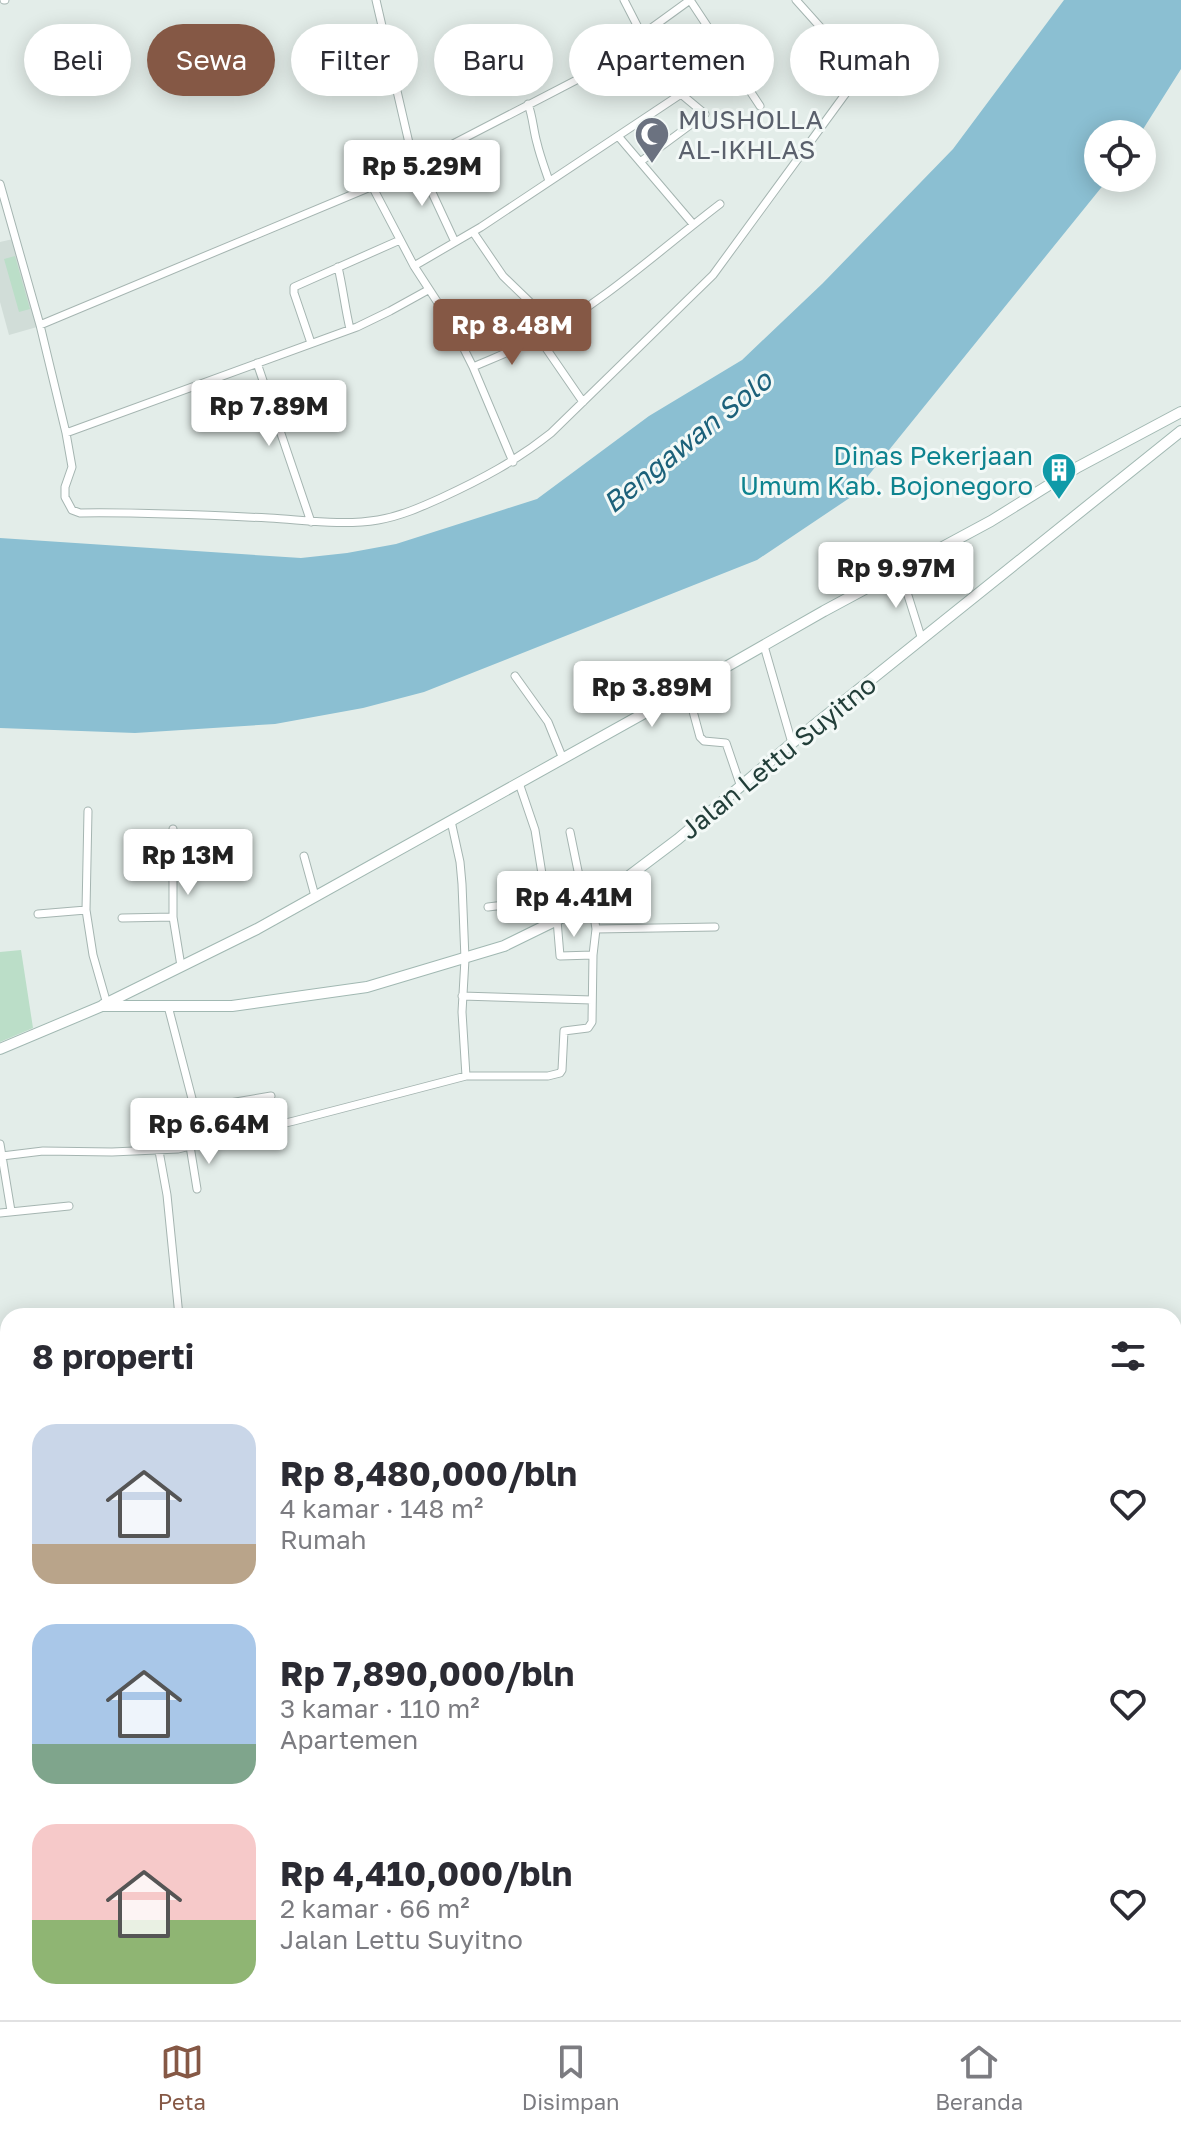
<!DOCTYPE html>
<html lang="id">
<head>
<meta charset="utf-8">
<style>
  :root { --surface:#fff; --page:#f7f7f7; --text:#2b2b33; --muted:#7c7c81; --line:#e1e1e2; --accent:#855845 }
  body { margin:0; font-family:"Golos Text",sans-serif; background:var(--page); color:var(--text); height:100vh; display:flex; flex-direction:column; font-size:30px; white-space:nowrap }
  * { box-sizing:border-box; margin:0 }
  p { font-size:26px; color:var(--muted) }
  .icon { flex:none; width:44px; height:44px; fill:none; stroke:currentColor; stroke-width:2; stroke-linecap:round; stroke-linejoin:round }
  .map { position:relative; flex:1; overflow:hidden }
  .panel { position:absolute; left:0px; top:1308px; width:1182px; height:712px; display:flex; flex-direction:column; background:var(--surface); border-radius:24px 24px 0 0; box-shadow:0 4px 20px #0003 }
  .panel>* { flex:none }
  .banner { position:absolute; left:24px; top:24px; width:1134px; height:72px; display:flex; gap:16px }
  .controls { position:absolute; left:1084px; top:120px; display:grid; gap:16px }
  .controls a { display:grid; place-items:center; width:72px; height:72px; border-radius:50%; background:var(--surface); box-shadow:0 4px 20px #0003; font-size:40px }
  .price { position:absolute; translate:-50% -68px; padding:0 18px; border-radius:8px; background:#fff; color:#222; font-size:26px; line-height:52px; filter:drop-shadow(0 2px 4px #0008) }
  .price::after { content:''; position:absolute; left:50%; top:48px; width:24px; height:18px; margin-left:-12px; background:inherit; clip-path:polygon(0 0,100% 0,50% 100%) }
  .price.active { background:var(--accent); color:#fff }
  ul { padding:0; list-style:none }
  li { display:flex; align-items:center; gap:24px; height:200px; padding:0 32px }
  li span { display:grid; place-items:center; flex:none; width:224px; height:160px; border-radius:24px; color:#555 }
  li>.icon { margin-inline-start:auto }
  span .icon { width:96px; height:96px; fill:#fffc; stroke-width:1 }
  li b { font-size:34px }
  h2 { display:flex; justify-content:space-between; align-items:center; height:96px; padding:0 32px; font-size:34px }
  .chip { padding:0 28px; border-radius:36px; background:var(--surface); box-shadow:0 4px 20px #0003; font-size:28px; line-height:72px }
  .chip.active { background:var(--accent); color:#fff }
  .tab-bar { display:flex; justify-content:space-around; align-items:center; height:112px; border-top:2px solid var(--line); background:var(--surface); font-size:22px; color:var(--muted) }
  .tab-bar a { display:grid; justify-items:center; gap:4px }
  .tab-bar .active { color:var(--accent) }
  .map>svg:first-child { display:block }
</style>
</head>
<body>
<div class="map">
<svg width="1181" height="2020" viewBox="0 0 1181 2020">
  <rect width="100%" height="100%" fill="#e3ede9"/>
  <path fill="#d1ddd8" d="M13,239L37,327L9,335L0,302V242Z"/>
  <path fill="#bbdec8" d="M15,256L30,309L19,312L4,259Z
    M21,950L33,1028L0,1042V952Z
    M1181,1748V1833L1174,1834V1771Z
    M1181,1857V2018L1165,2012H1174V1862L1178,1861Z"/>
  <path fill="#8bbfd2" d="M1064,0H1181V69L1140,134H1098V178H1109L851,497L757,560L424,692L363,708L275,724L135,733L0,728V538L301,558L347,553L396,544L537,499L649,416L742,360L823,283L953,149Z"/>
  <g fill="none" stroke-linecap="round" stroke-linejoin="round">
    <path stroke="#8bbfd2" stroke-width="2" d="M1135,2020C1145,2008 1159,2016 1171,2020"/>
    <g stroke="#a5b5b1" stroke-width="9">
      <path id="street" d="M4,0H5
        M376,0L409,143L455,242
        M528,104C533,117 533,129 537,143C540,156 545,169 549,181
        M618,136L693,224
        M640,162L705,114L681,94
        M0,184L40,325L368,188L588,74L690,0L760,106
        M372,186L414,266L451,323L473,367C496,357 520,348 541,336C606,300 661,249 720,204
        M473,232L503,276L533,305L549,331
        M414,266L481,227L681,94L642,35L624,0
        M338,267C343,288 345,308 350,329
        M40,325L66,433L357,327L390,311L428,290
        M539,338L583,402
        M311,343L294,293V287L400,240
        M257,363L311,522
        M473,367L513,462
        M66,433L72,467L65,487V497L72,510L80,513C143,512 206,515 269,518C305,520 342,526 378,520C401,516 421,507 441,498C482,479 516,461 551,433L713,275L857,78L858,73L856,67L796,0
        M900,570L922,640
        M764,646L792,743
        M515,676L548,722L563,759
        M687,689L700,737L704,741L726,743L741,787
        M519,783L535,830L550,924
        M88,811L86,910L93,955L107,1004
        M451,821L460,862L462,884L465,959L462,1012L466,1076
        M173,829V917L181,966
        M570,832L585,905
        M304,856L315,896
        M488,907L546,900
        M38,914L86,910
        M122,918L173,917
        M557,920L560,956L593,955
        M596,929L715,927
        M462,996L592,1000
        M168,1006L203,1141
        M194,1109L271,1096
        M0,1144L11,1211
        M190,1146L197,1189
        M159,1151L167,1195L179,1316
        M2,1156L43,1151L112,1152L178,1149L294,1121L466,1076H548L560,1073L562,1070L564,1031L588,1028L592,1022L593,955L596,929L592,902
        M0,1213L69,1206
        M0,1373L8,1372
        M0,1449L8,1448
        M0,1486L8,1519
        M0,1634L8,1633
        M1174,1840H1181
        M0,1985L8,1983
        M415,2012V2020
        M474,2012L528,2020
        M712,2020L713,2012
        M824,2020L826,2012
        M936,2020V2015
        M992,2020L994,2012
        M1057,2020V2012"/>
    </g>
    <g stroke="#a1b8b2" stroke-width="12">
      <path id="secondary" d="M103,1005L257,929L675,696L824,611L991,521L1078,467L1181,412
        M0,1049L102,1006H232L367,987L504,946L557,920L592,902L625,879L678,839L792,743L1181,431"/>
    </g>
    <use href="#street" stroke="#fff" stroke-width="7"/>
    <use href="#secondary" stroke="#fff" stroke-width="10"/>
  </g>
  <defs>
    <g id="mosque-pin" transform="scale(1.8)"><path d="M0 17L-7.5 6A9.5 9.5 0 1 1 7.5 6Z" fill="#6b7280" stroke="#f3f9f7"/><path d="M3.5-4.9A6 6 0 1 0 3.5 4.9A5 5 0 1 1 3.5-4.9Z" fill="#fff"/></g>
    <g id="building-pin" transform="scale(1.8)"><path d="M0 17L-7.5 6A9.5 9.5 0 1 1 7.5 6Z" fill="#0f9aa8" stroke="#f3f9f7"/><path d="M-4-6H4V6H1V3H-1V6H-4ZM-2.5-4.3h1.7v1.8h-1.7ZM.8-4.3h1.7v1.8H.8ZM-2.5-1h1.7V.8h-1.7ZM.8-1h1.7V.8H.8Z" fill="#fff"/></g>
  </defs>
  <g fill-rule="evenodd">
    <use href="#mosque-pin" x="652" y="134"/>
    <use href="#building-pin" x="1059" y="470"/>
  </g>
  <g text-anchor="middle" dominant-baseline="central" stroke-width="6" stroke-linejoin="round" paint-order="stroke">
    <g font-size="26" fill="#5b616d" stroke="#f3f9f7" text-anchor="start">
      <text x="678" y="119">MUSHOLLA<tspan x="678" dy="30">AL-IKHLAS</tspan></text>
    </g>
    <g font-size="26" fill="#0d838f" stroke="#f3f9f7" text-anchor="end">
      <text x="1033" y="455">Dinas Pekerjaan<tspan x="1033" dy="30">Umum Kab. Bojonegoro</tspan></text>
    </g>
    <g font-size="26" fill="#223e39" stroke="#f3f9f7">
      <text transform="translate(778 757) rotate(-39)">Jalan Lettu Suyitno</text>
    </g>
    <g font-size="28" font-style="italic" fill="#1c617a" stroke="#f3f9f7">
      <text transform="translate(687 441) rotate(-39)">Bengawan Solo</text>
    </g>
  </g>
</svg>
<div class="controls">
<a><svg class="icon" aria-label="locate" viewBox="0 0 24 24"><circle cx="12" cy="12" r="6"/><path d="M12 2v4M12 18v4M2 12h4M18 12h4"/></svg></a>
</div>
<b class="price" style="left:422px;top:208px">Rp 5.29M</b>
<b class="price active" style="left:512px;top:367px">Rp 8.48M</b>
<b class="price" style="left:269px;top:448px">Rp 7.89M</b>
<b class="price" style="left:896px;top:610px">Rp 9.97M</b>
<b class="price" style="left:652px;top:729px">Rp 3.89M</b>
<b class="price" style="left:188px;top:897px">Rp 13M</b>
<b class="price" style="left:574px;top:939px">Rp 4.41M</b>
<b class="price" style="left:209px;top:1166px">Rp 6.64M</b>
<div class="banner">
<a class="chip">Beli</a>
<a class="chip active">Sewa</a>
<a class="chip">Filter</a>
<a class="chip">Baru</a>
<a class="chip">Apartemen</a>
<a class="chip">Rumah</a>
</div>
<section class="panel">
<h2>8 properti<svg class="icon" aria-label="filters" viewBox="0 0 24 24"><path d="M4 7h16M4 17h16"/><circle cx="9" cy="7" r="2"/><circle cx="15" cy="17" r="2"/></svg></h2>
<ul>
<li><span style="background:linear-gradient(#c9d6e8 75%,#b9a48a 0)"><svg class="icon" aria-label="home" viewBox="0 0 24 24"><path d="M3 11l9-7 9 7M6 9v11h12V9"/></svg></span><div><b>Rp 8,480,000/bln</b><p>4 kamar · 148 m²</p><p>Rumah</p></div><svg class="icon" aria-label="heart" viewBox="0 0 24 24"><path d="M12 20l-8-8c-3-5 5-10 8-4 3-6 11-1 8 4z"/></svg></li>
<li><span style="background:linear-gradient(#a9c7e8 75%,#7fa58c 0)"><svg class="icon" aria-label="home" viewBox="0 0 24 24"><path d="M3 11l9-7 9 7M6 9v11h12V9"/></svg></span><div><b>Rp 7,890,000/bln</b><p>3 kamar · 110 m²</p><p>Apartemen</p></div><svg class="icon" aria-label="heart" viewBox="0 0 24 24"><path d="M12 20l-8-8c-3-5 5-10 8-4 3-6 11-1 8 4z"/></svg></li>
<li><span style="background:linear-gradient(#f6c9c9 60%,#8fb573 0)"><svg class="icon" aria-label="home" viewBox="0 0 24 24"><path d="M3 11l9-7 9 7M6 9v11h12V9"/></svg></span><div><b>Rp 4,410,000/bln</b><p>2 kamar · 66 m²</p><p>Jalan Lettu Suyitno</p></div><svg class="icon" aria-label="heart" viewBox="0 0 24 24"><path d="M12 20l-8-8c-3-5 5-10 8-4 3-6 11-1 8 4z"/></svg></li>
</ul>
</section>
</div>
<nav class="tab-bar">
<a class="active"><svg class="icon" aria-label="map" viewBox="0 0 24 24"><path d="M3 6l6-2 6 2 6-2v14l-6 2-6-2-6 2zM9 4v14M15 6v14"/></svg>Peta</a>
<a><svg class="icon" aria-label="saved" viewBox="0 0 24 24"><path d="M7 4h10v16l-5-4-5 4z"/></svg>Disimpan</a>
<a><svg class="icon" aria-label="home" viewBox="0 0 24 24"><path d="M3 11l9-7 9 7M6 9v11h12V9"/></svg>Beranda</a>
</nav>
</body>
</html>
